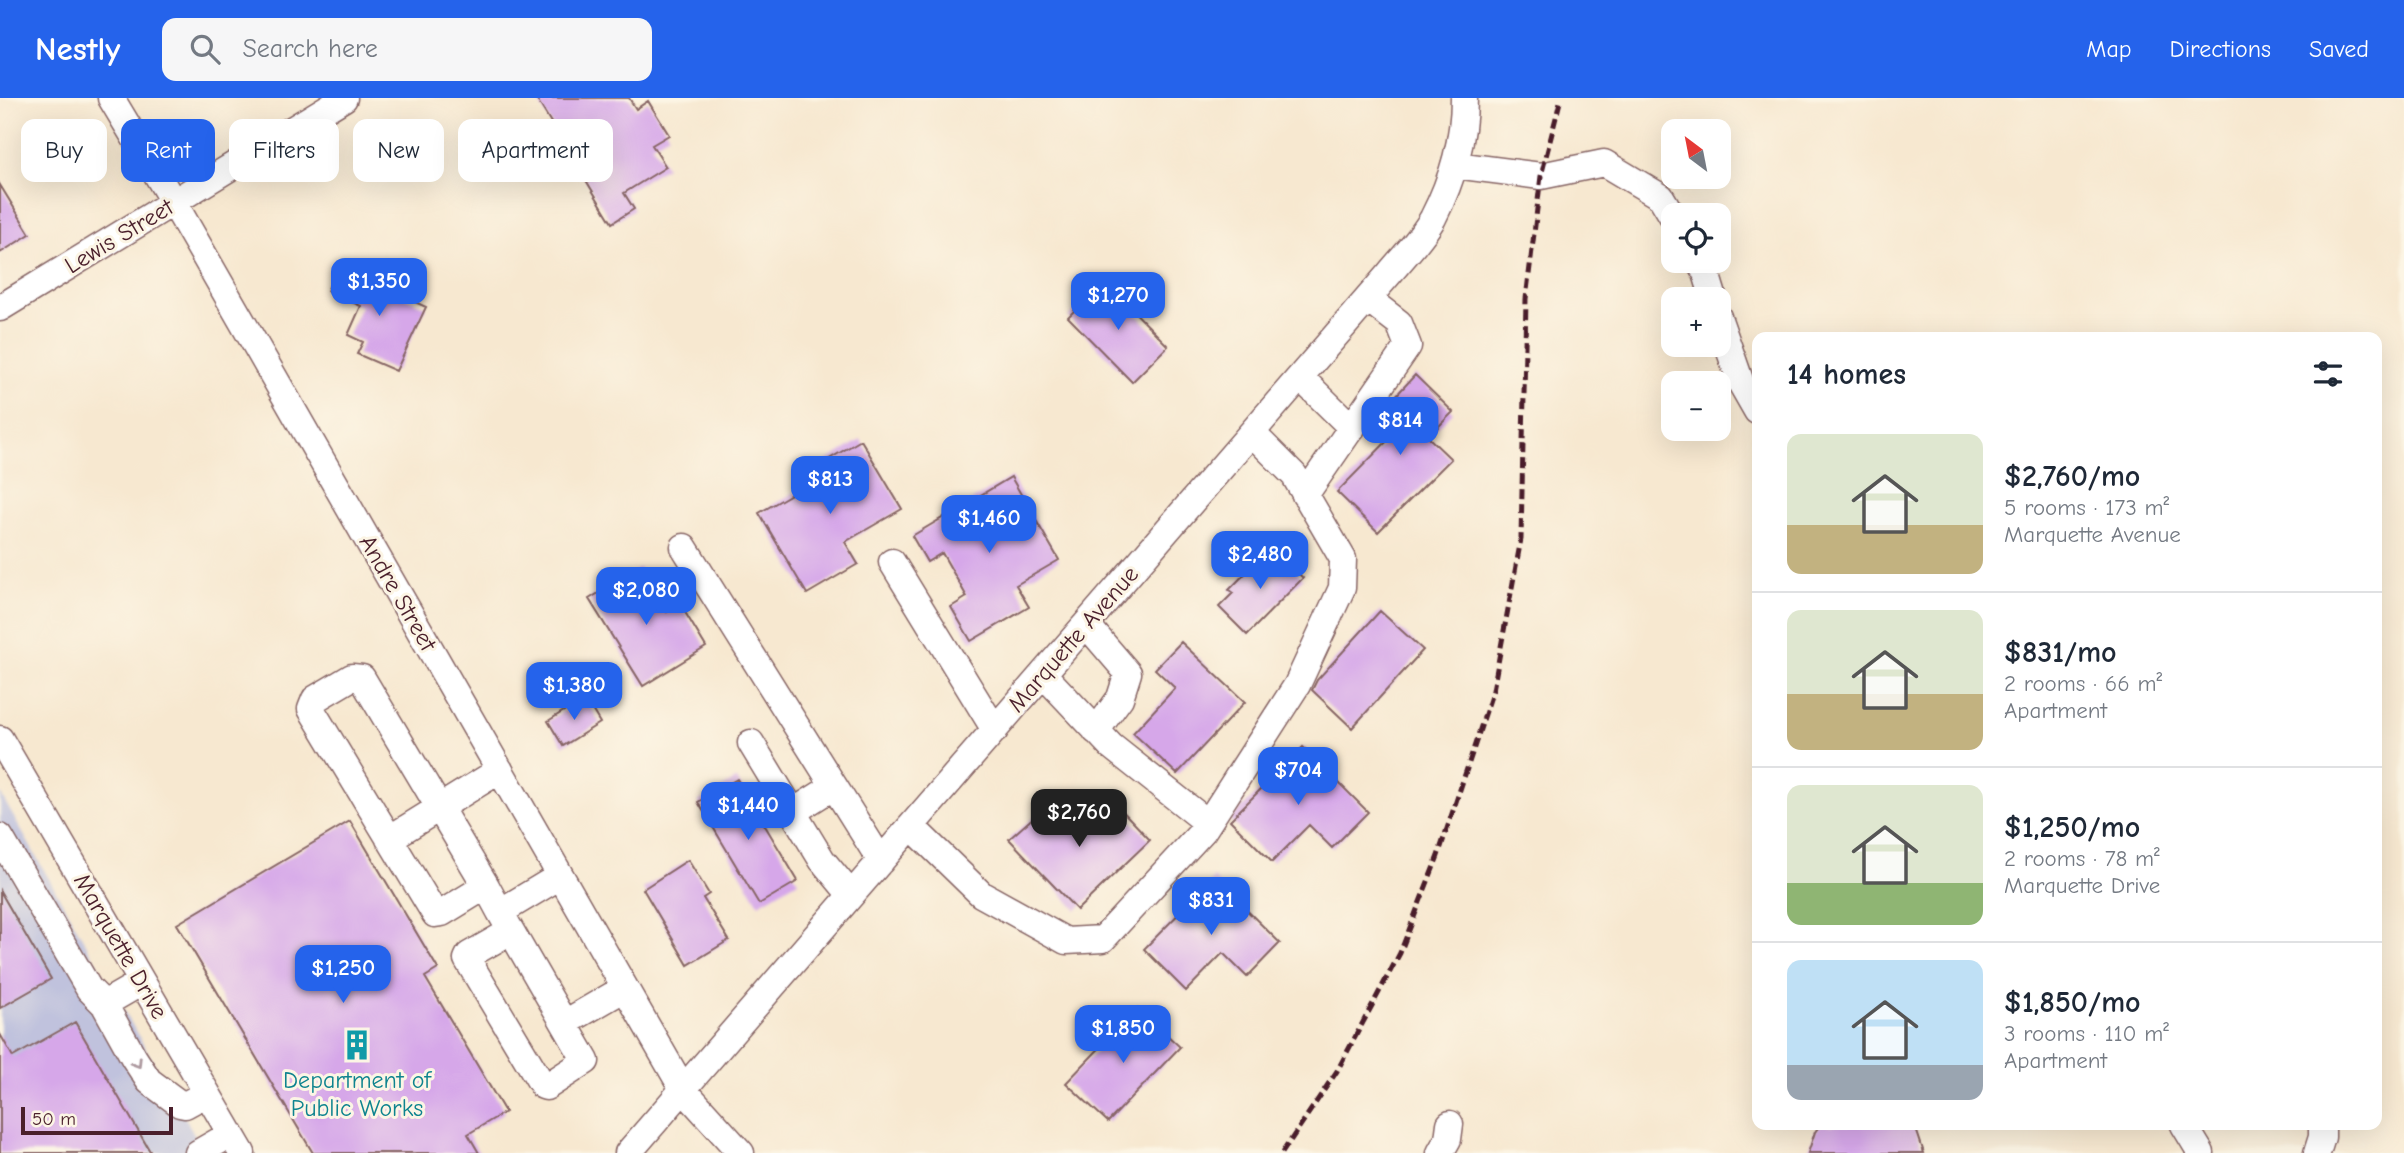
<!DOCTYPE html>
<html lang="en">
<head>
<meta charset="utf-8">
<style>
  :root { --surface:#fff; --page:#f6f6f7; --text:#1f2937; --muted:#747a83; --line:#e0e1e3; --accent:#2563eb }
  body { margin:0; font-family:"Comic Neue",sans-serif; background:var(--page); color:var(--text); height:100vh; display:flex; flex-direction:column; font-size:26px; white-space:nowrap }
  * { box-sizing:border-box; margin:0 }
  p { font-size:23px; color:var(--muted) }
  .icon { flex:none; width:38px; height:38px; fill:none; stroke:currentColor; stroke-width:2; stroke-linecap:round; stroke-linejoin:round }
  .map { position:relative; flex:1; overflow:hidden }
  .panel { position:absolute; left:1752px; top:234px; width:630px; height:798px; display:flex; flex-direction:column; background:var(--surface); border-radius:14px; box-shadow:0 7px 28px #0002 }
  .panel>* { flex:none }
  .banner { position:absolute; left:21px; top:21px; width:665px; height:63px; display:flex; gap:14px }
  .needle { width:46px; rotate:328deg }
  .fabs { position:absolute; left:1661px; top:21px; display:grid; gap:14px }
  .fabs a { display:grid; place-items:center; width:70px; height:70px; border-radius:14px; background:var(--surface); box-shadow:0 7px 28px #0002; font-size:35px }
  .scale { position:absolute; left:21px; bottom:18px; width:152px; box-sizing:border-box; padding-left:7px; border:4px solid #4a1f2b; border-top:0; font-size:19px; line-height:24px; white-space:nowrap; color:#4a1f2b; -webkit-text-stroke:5px #fcf5e5; paint-order:stroke }
  .price { position:absolute; translate:-50% -60px; padding:0 16px; border-radius:14px; background:var(--accent); color:#fff; font-size:23px; line-height:46px; filter:drop-shadow(0 2px 4px #0008) }
  .price::after { content:''; position:absolute; left:50%; top:42px; width:21px; height:16px; margin-left:-10px; background:inherit; clip-path:polygon(0 0,100% 0,50% 100%) }
  .price.current { background:#222; color:#fff }
  ul { padding:0; list-style:none }
  li { display:flex; align-items:center; gap:21px; height:175px; padding:0 35px }
  li+li { border-top:2px solid var(--line) }
  li span { display:grid; place-items:center; flex:none; width:196px; height:140px; border-radius:14px; color:#555 }
  li>.icon { margin-inline-start:auto }
  span .icon { width:84px; height:84px; fill:#fffc; stroke-width:1 }
  li b { font-size:30px }
  h2 { display:flex; justify-content:space-between; align-items:center; height:84px; padding:0 35px; font-size:30px }
  .chip { padding:0 24px; border-radius:14px; background:var(--surface); box-shadow:0 7px 28px #0002; font-size:24px; line-height:63px }
  .chip.current { background:var(--accent); color:#fff }
  header { display:flex; align-items:center; gap:42px; box-sizing:border-box; height:98px; padding:0 35px; background:var(--accent); color:#fff }
  header strong { font-size:33px }
  nav { display:flex; gap:38px; margin-inline-start:auto; font-size:24px }
  .search { width:490px; height:63px; background:var(--page); display:flex; align-items:center; gap:18px; box-sizing:border-box; padding:0 24px; border-radius:14px; color:var(--muted); font-size:26px }
  .map>svg:first-child { display:block }
</style>
</head>
<body>
<header>
<strong>Nestly</strong>
<div class="search"><svg class="icon" aria-label="search" viewBox="0 0 24 24"><circle cx="10" cy="10" r="6"/><path d="M15 15l6 6"/></svg>Search here</div>
<nav><a>Map</a><a>Directions</a><a>Saved</a></nav>
</header>
<div class="map">
<svg width="2404" height="1055" viewBox="0 0 2404 1055">
  <rect width="100%" height="100%" fill="#fcf5e5"/>
  <filter id="ink" filterUnits="userSpaceOnUse"><feTurbulence type="fractalNoise" baseFrequency=".0143" numOctaves="2"/><feDisplacementMap in="SourceGraphic" scale="14" xChannelSelector="R" yChannelSelector="G"/><feConvolveMatrix kernelMatrix="1 2 1 2 8 2 1 2 1" color-interpolation-filters="sRGB"/></filter>
  <filter id="wash" filterUnits="userSpaceOnUse"><feTurbulence type="fractalNoise" baseFrequency=".00686" numOctaves="4" result="noise"/><feDisplacementMap in="SourceGraphic" scale="28" xChannelSelector="R" yChannelSelector="G"/><feGaussianBlur stdDeviation="1.57" result="paint"/><feColorMatrix in="noise" values="0 0 0 0 0 0 0 0 0 0 0 0 0 0 0 0 0 1.4 0 .05"/><feComposite in="paint" operator="in"/></filter>
  <g filter="url(#wash)">
    <rect width="100%" height="100%" fill="#f7e8d0"/>
    <path fill="#c0c2dd" d="M0,695L205,1055H0Z"/>
    <g id="blocks">
      <path fill="#d6a7e9" d="M536,0H629L636,11L648,3L669,37L652,47L666,69L624,95L634,111L612,125Z
        M0,87L30,136L0,155Z
        M338,169L426,209L396,273L357,256L363,244L348,237L361,208L327,193Z
        M1104,183L1168,248L1132,284L1068,219Z
        M1415,277L1453,314L1428,339L1451,361L1378,434L1337,394L1399,331L1381,314Z
        M861,342L902,411L845,444L858,466L807,496L759,415L817,381L811,372Z
        M1011,379L1059,462L1016,487L1029,509L971,543L951,509L967,499L942,455L927,464L912,438Z
        M1271,449L1303,480L1247,537L1219,509L1233,495L1229,492Z
        M639,470L667,514L680,506L706,549L643,588L589,501Z
        M1380,513L1423,552L1352,630L1312,592L1317,582Z
        M1181,544L1245,604L1177,676L1133,635L1175,590L1155,571Z
        M585,600L600,625L563,648L548,623Z
        M1303,649L1368,714L1332,750L1309,727L1272,764L1230,722Z
        M737,681L798,783L759,806L698,704Z
        M1053,702L1084,733L1114,704L1150,742L1077,812L1009,741Z
        M350,723L438,871L425,879L505,1014L468,1036L479,1055H313L177,826Z
        M688,762L709,796L703,800L729,842L688,867L643,791Z
        M1214,780L1280,845L1247,879L1223,855L1186,893L1144,851Z
        M0,793L51,881L0,910Z
        M1138,910L1180,949L1108,1024L1066,985Z
        M75,924L151,1055H0V936L13,959Z
        M1820,1027H1912L1917,1034L1924,1055H1808L1815,1034Z"/>
    </g>
  </g>
  <g filter="url(#ink)">
    <use href="#blocks" fill-opacity="0" stroke="#876565" stroke-width="2"/>
    <g fill="none" stroke-linecap="round" stroke-linejoin="round">
      <g stroke="#876565" stroke-width="29">
        <path id="minor" d="M111,0L174,105L683,991L741,1055
          M1455,67L1541,78L1604,65L1661,99L1673,119
          M1699,163L1706,175L1714,201
          M0,210L344,0
          M1718,219L1741,285L1757,313
          M1300,279L1352,330
          M1305,397L1408,248L1399,225L1368,201
          M684,449L881,763
          M892,464L995,632
          M1086,526L1128,575L1120,600L1096,633
          M1043,576L1111,648L1208,725
          M0,641L242,1055
          M751,645L822,762L851,797
          M793,714L834,688
          M911,728L981,796L1066,843L1103,841L1203,733L1297,587L1342,490L1343,461L1294,377L1252,335
          M0,739L89,891L104,906L142,884
          M389,741L500,672
          M486,788L442,815L435,816L311,611L315,601L352,579L362,580L486,788L500,814L560,778
          M500,814L586,963L546,989L543,988L467,861L469,857L511,833
          M104,906L134,960L149,983L180,1006L185,1007L207,995
          M565,925L625,890
          M2184,1027L2201,1055
          M198,1055L231,1036
          M628,1055L1389,176C1403,159 1422,140 1433,120C1452,83 1464,42 1464,0
          M1440,1055L1448,1041L1450,1026
          M2317,1055L2322,1039V1027"/>
      </g>
      <use href="#minor" stroke="#fff" stroke-width="26"/>
      <path stroke="#4a1f2b" stroke-width="5" stroke-dasharray="10 5" stroke-linecap="butt" d="M1282,1055L1337,973L1400,855L1438,758L1493,592L1521,441L1526,201L1541,78L1561,0"/>
    </g>
    <defs><path id="oneway-chevron" d="M-2-3.5L2.5 0L-2 3.5" fill="none" stroke-width="1.6" stroke-linecap="round" stroke-linejoin="round" transform="scale(1.75)"/></defs>
    <use stroke="#ae9aa0" href="#oneway-chevron" transform="translate(137 965) rotate(58)"/>
  </g>
  <defs>
    <g id="building-bare" transform="scale(2.415)"><path d="M-4-6H4V6H1V3H-1V6H-4ZM-2.5-4.3h1.7v1.8h-1.7ZM.8-4.3h1.7v1.8H.8ZM-2.5-1h1.7V.8h-1.7ZM.8-1h1.7V.8H.8Z" fill="#0f9aa8" stroke="#fcf5e5" stroke-width="2.5" paint-order="stroke"/></g>
  </defs>
  <g fill-rule="evenodd">
    <use href="#building-bare" x="357" y="947"/>
  </g>
  <g text-anchor="middle" dominant-baseline="central" stroke-width="6" stroke-linejoin="round" paint-order="stroke">
    <g font-size="24" fill="#4a1f2b" stroke="#fcf5e5">
      <text transform="translate(119 138) rotate(-31)">Lewis Street</text>
      <text transform="translate(398 495) rotate(60)">Andre Street</text>
      <text transform="translate(1073 541) rotate(-49)">Marquette Avenue</text>
      <text transform="translate(121 848) rotate(60)">Marquette Drive</text>
    </g>
    <g font-size="24" fill="#0d838f" stroke="#fcf5e5">
      <text x="357" y="982">Department of<tspan x="357" dy="28">Public Works</tspan></text>
    </g>
  </g>
</svg>
<div class="fabs">
<a><svg class="needle" viewBox="-14 -14 28 28"><path d="M0-13l5 13h-10z" fill="#e53935"/><path d="M0 13l5-13h-10z" fill="#747a83"/></svg></a>
<a><svg class="icon" aria-label="locate" viewBox="0 0 24 24"><circle cx="12" cy="12" r="6"/><path d="M12 2v4M12 18v4M2 12h4M18 12h4"/></svg></a>
<a>+</a>
<a>−</a>
</div>
<div class="scale">50 m</div>
<b class="price" style="left:379px;top:220px">$1,350</b>
<b class="price" style="left:1118px;top:234px">$1,270</b>
<b class="price" style="left:1400px;top:359px">$814</b>
<b class="price" style="left:830px;top:418px">$813</b>
<b class="price" style="left:989px;top:457px">$1,460</b>
<b class="price" style="left:1260px;top:493px">$2,480</b>
<b class="price" style="left:646px;top:529px">$2,080</b>
<b class="price" style="left:574px;top:624px">$1,380</b>
<b class="price" style="left:1298px;top:709px">$704</b>
<b class="price" style="left:748px;top:744px">$1,440</b>
<b class="price current" style="left:1079px;top:751px">$2,760</b>
<b class="price" style="left:1211px;top:839px">$831</b>
<b class="price" style="left:343px;top:907px">$1,250</b>
<b class="price" style="left:1123px;top:967px">$1,850</b>
<div class="banner">
<a class="chip">Buy</a>
<a class="chip current">Rent</a>
<a class="chip">Filters</a>
<a class="chip">New</a>
<a class="chip">Apartment</a>
</div>
<section class="panel">
<h2>14 homes<svg class="icon" aria-label="filters" viewBox="0 0 24 24"><path d="M4 7h16M4 17h16"/><circle cx="9" cy="7" r="2"/><circle cx="15" cy="17" r="2"/></svg></h2>
<ul>
<li><span style="background:linear-gradient(#dfe7d0 65%,#c2b280 0)"><svg class="icon" aria-label="home" viewBox="0 0 24 24"><path d="M3 11l9-7 9 7M6 9v11h12V9"/></svg></span><div><b>$2,760/mo</b><p>5 rooms · 173 m²</p><p>Marquette Avenue</p></div></li>
<li><span style="background:linear-gradient(#dfe7d0 60%,#c2b280 0)"><svg class="icon" aria-label="home" viewBox="0 0 24 24"><path d="M3 11l9-7 9 7M6 9v11h12V9"/></svg></span><div><b>$831/mo</b><p>2 rooms · 66 m²</p><p>Apartment</p></div></li>
<li><span style="background:linear-gradient(#dfe7d0 70%,#8fb573 0)"><svg class="icon" aria-label="home" viewBox="0 0 24 24"><path d="M3 11l9-7 9 7M6 9v11h12V9"/></svg></span><div><b>$1,250/mo</b><p>2 rooms · 78 m²</p><p>Marquette Drive</p></div></li>
<li><span style="background:linear-gradient(#bfe0f5 75%,#9aa5b1 0)"><svg class="icon" aria-label="home" viewBox="0 0 24 24"><path d="M3 11l9-7 9 7M6 9v11h12V9"/></svg></span><div><b>$1,850/mo</b><p>3 rooms · 110 m²</p><p>Apartment</p></div></li>
</ul>
</section>
</div>
</body>
</html>
